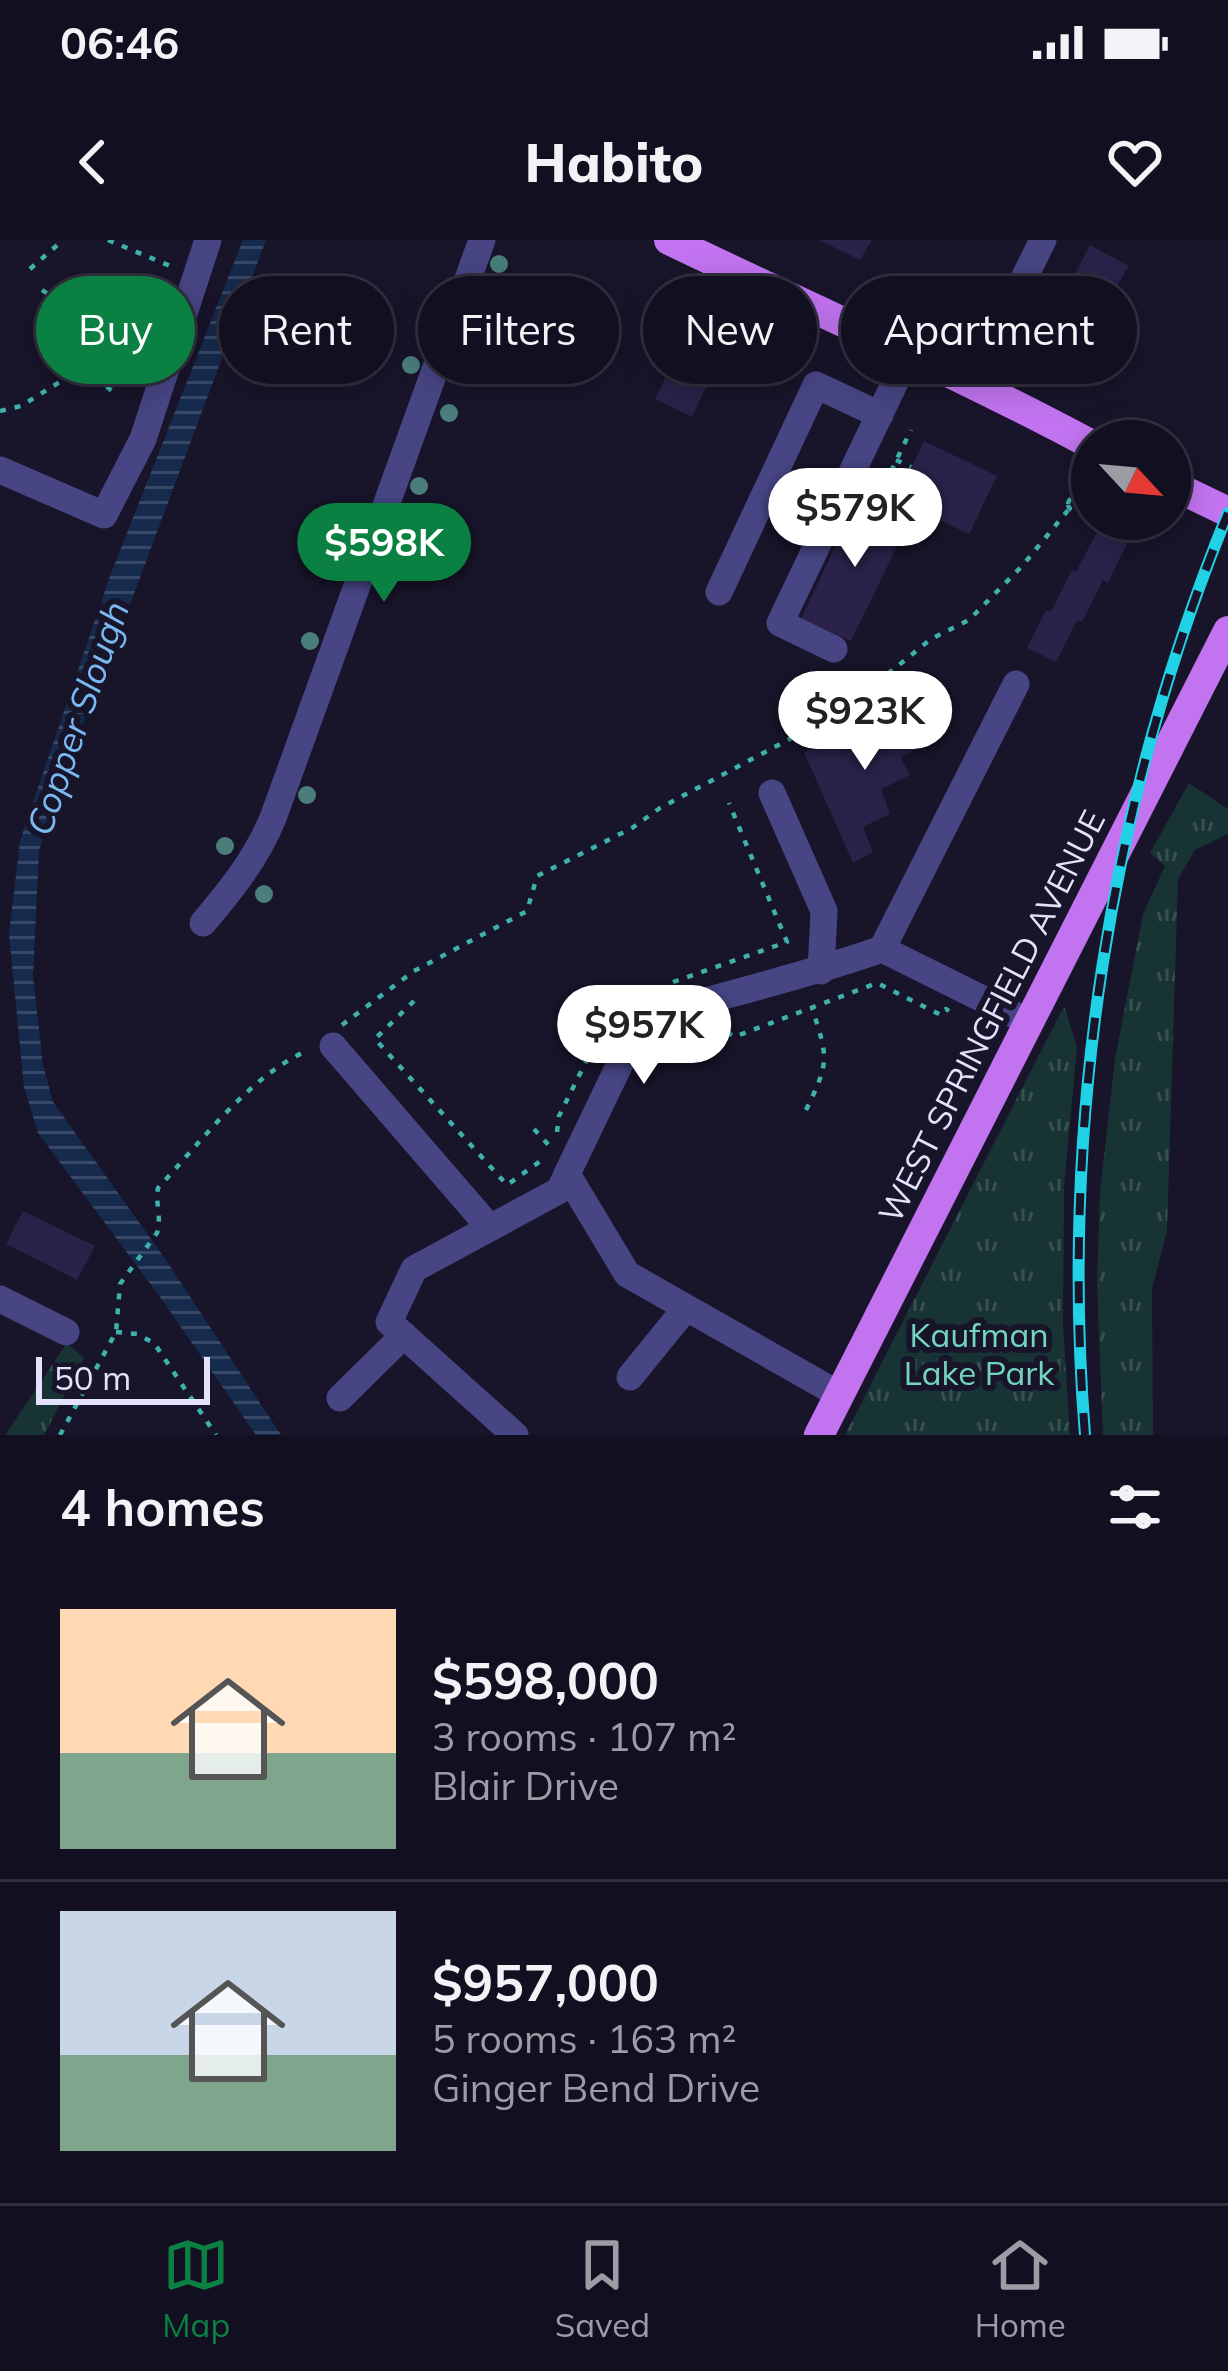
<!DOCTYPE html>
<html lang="en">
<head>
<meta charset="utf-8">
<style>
  :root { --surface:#120f20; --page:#1f1d2d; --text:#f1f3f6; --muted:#9c9ca5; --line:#312f3e; --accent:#0b8043 }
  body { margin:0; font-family:Mulish,sans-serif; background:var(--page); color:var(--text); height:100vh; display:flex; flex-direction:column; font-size:45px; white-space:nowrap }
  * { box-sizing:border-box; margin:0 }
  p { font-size:39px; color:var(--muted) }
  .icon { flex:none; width:66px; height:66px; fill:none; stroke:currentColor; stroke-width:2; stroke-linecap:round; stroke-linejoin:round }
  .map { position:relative; height:1195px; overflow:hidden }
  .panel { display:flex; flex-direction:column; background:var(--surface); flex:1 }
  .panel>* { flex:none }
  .hud { position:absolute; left:36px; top:36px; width:1158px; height:108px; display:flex; gap:24px }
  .needle { width:78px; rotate:116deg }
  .controls { position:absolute; left:1071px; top:180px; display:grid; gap:24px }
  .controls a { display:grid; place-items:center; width:120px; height:120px; border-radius:50%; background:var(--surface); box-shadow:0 6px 30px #0003,0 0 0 3px var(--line); font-size:60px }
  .scale { position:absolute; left:36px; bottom:30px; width:174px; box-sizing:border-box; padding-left:12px; border:6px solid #e4e1fc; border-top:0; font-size:33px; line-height:42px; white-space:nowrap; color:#e4e1fc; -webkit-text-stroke:9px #18142a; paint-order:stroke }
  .price { position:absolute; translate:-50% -102px; padding:0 27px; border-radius:42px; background:#fff; color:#222; font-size:39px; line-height:78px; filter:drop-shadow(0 3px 6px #0008) }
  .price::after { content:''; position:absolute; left:50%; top:72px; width:36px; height:27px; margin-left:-18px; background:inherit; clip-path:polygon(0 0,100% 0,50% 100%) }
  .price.active { background:var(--accent); color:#fff }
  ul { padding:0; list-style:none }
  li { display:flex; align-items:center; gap:36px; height:300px; padding:0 60px }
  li+li { border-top:3px solid var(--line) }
  li span { display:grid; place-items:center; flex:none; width:336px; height:240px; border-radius:0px; color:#555 }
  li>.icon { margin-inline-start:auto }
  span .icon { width:144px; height:144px; fill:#fffc; stroke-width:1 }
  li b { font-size:51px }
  h2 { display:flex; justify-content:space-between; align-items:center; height:144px; padding:0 60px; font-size:51px }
  .chip { padding:0 42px; border-radius:54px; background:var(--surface); box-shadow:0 6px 30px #0003,0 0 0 3px var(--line); font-size:42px; line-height:108px }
  .chip.active { background:var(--accent); color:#fff }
  .status { display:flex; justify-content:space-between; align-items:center; height:84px; padding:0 60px; background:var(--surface); direction:ltr }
  .status svg { height:33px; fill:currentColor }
  header { display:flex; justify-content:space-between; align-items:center; height:156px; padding:0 60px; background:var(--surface); font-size:54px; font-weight:800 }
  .dock { display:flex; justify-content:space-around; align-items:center; height:168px; border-top:3px solid var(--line); background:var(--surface); font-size:33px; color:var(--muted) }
  .dock a { display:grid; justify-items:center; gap:6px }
  .dock .active { color:var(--accent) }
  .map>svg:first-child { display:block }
</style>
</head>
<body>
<div class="status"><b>06:46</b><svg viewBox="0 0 49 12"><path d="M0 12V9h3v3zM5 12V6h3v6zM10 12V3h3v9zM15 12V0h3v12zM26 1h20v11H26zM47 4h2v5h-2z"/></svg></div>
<header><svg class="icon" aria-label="back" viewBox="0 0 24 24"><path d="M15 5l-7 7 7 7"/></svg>Habito<svg class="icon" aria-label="heart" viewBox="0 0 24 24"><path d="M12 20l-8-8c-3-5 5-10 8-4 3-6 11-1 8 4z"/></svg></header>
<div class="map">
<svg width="1228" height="1195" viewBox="0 0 1228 1195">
  <defs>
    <pattern id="grass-tufts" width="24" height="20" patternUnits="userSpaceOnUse" patternTransform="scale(3)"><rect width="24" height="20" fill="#183333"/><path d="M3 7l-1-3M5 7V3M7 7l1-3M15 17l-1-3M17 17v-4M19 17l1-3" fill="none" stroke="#395051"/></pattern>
    <pattern id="water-rules" width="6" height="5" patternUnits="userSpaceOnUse" patternTransform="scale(3)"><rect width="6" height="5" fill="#162a4d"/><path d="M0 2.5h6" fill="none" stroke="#384968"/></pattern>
  </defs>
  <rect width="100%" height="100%" fill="#18142a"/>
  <path fill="url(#grass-tufts)" d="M1189,543L1228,569V594L1195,610L1178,639L1167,990L1152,1049L1153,1195H1103L1097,1044L1100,952L1115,819L1143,674L1165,626L1150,613Z
    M1064,766L1077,807L1064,947L1063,1085L1070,1195H845Z
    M67,1103L84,1118L44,1195H5Z"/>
  <path fill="url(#water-rules)" d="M243,0H266L104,434L60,537L39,611L33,736L43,825L53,862L166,1020L281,1195H256L160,1057L38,893L24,847L9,694L20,601L110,336Z"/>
  <path fill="#2a2249" d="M819,0H872L860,20Z
    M1090,5L1129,26L1109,59L1136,72L1122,90L1062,58Z
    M1072,82L1111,101L1097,126L1060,112Z
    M684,101L720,117L692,177L655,159Z
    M924,201L997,236L969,294L896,259Z
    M858,258L909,282L851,401L801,379Z
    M1098,290L1127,304L1108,343L1103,340L1082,382L1077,380L1056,422L1027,408L1046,370L1051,372L1072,330L1076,332Z
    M915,465L928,501L901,518L910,535L881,549L890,574L863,587L873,612L853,623L804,512Z
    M23,971L95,1006L77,1040L6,1004Z"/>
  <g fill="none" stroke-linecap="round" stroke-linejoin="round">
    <path stroke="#3fb1ab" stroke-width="4.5" stroke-dasharray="6 9" stroke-linecap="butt" d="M108,0L175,28
      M30,29L63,0
      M42,50L75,72
      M39,86L75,72
      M84,127L113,152
      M0,171L21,166L84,127L75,72L162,57
      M896,220L911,227
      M869,254L930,284L933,277
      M1068 264a6 6 0 1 1 12 0a6 6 0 1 1-12 0Z
      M878,258L911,190
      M673,742L787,702L729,563
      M414,761L375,799L507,945L546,917
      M715,783L734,797L877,743L941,775L946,769L949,771
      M342,785L414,731L527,671L537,636L632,588L660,568L799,494L884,437L931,399L969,380L1023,325L1069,269
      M806,870C830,821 828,818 812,768
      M534,889L554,911
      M557,892L559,876L615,763L623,760
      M116,1092L137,1094L154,1103L216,1195
      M60,1195L116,1092L120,1044L157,993C162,978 155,963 158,948C201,902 251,834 309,810"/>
    <path stroke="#474584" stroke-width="27" d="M972,143L1043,0
      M0,230L104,275L143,199L208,0
      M719,352L816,145L880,175
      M834,409L780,383L908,115
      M772,553L824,671L821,731
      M203,683C231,650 256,619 273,578L482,0
      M882,709L1016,444
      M333,806L490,988
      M0,1059L66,1092
      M630,1137L686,1068
      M840,1155L627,1034L567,934L641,780C721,755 803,737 882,709L1029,782
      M340,1158L404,1095
      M515,1195L389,1082L414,1029L560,950L567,934"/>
    <path stroke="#c274f0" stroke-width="30" d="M669,0C810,68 954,131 1092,205
      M1170,244L1228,272
      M819,1195L1228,391"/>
    <g stroke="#21d2e7" stroke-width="12">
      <path id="rail" d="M1085,1195C1060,882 1109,563 1228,273"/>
    </g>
    <use href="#rail" stroke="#18142a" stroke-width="8" stroke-dasharray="22" stroke-linecap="butt"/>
  </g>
  <g fill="#4a7e7b">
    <circle cx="499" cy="24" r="9"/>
    <circle cx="411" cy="125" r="9"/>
    <circle cx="449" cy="173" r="9"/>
    <circle cx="419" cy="246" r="9"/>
    <circle cx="350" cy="272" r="9"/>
    <circle cx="310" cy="401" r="9"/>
    <circle cx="307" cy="555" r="9"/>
    <circle cx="225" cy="606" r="9"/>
    <circle cx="264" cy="654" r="9"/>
  </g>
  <g text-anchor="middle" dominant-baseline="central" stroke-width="12" stroke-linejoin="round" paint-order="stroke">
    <g font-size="33" fill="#e4e1fc" stroke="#18142a">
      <text transform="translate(991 776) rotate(-63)">WEST SPRINGFIELD AVENUE</text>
    </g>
    <g font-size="33" fill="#73d5bd" stroke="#18142a">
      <text x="979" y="1094">Kaufman<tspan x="979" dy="38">Lake Park</tspan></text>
    </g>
    <g font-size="36" font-style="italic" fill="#7ab9f0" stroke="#18142a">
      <text transform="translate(77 478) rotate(-71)">Copper Slough</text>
    </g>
  </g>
</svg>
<div class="controls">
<a><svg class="needle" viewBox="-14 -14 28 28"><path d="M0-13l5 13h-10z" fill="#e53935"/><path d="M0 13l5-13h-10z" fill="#9c9ca5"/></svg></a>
</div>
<div class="scale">50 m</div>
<b class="price" style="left:855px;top:330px">$579K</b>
<b class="price active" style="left:384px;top:365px">$598K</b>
<b class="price" style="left:865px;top:533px">$923K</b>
<b class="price" style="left:644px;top:847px">$957K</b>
<div class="hud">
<a class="chip active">Buy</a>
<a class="chip">Rent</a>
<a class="chip">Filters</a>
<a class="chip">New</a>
<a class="chip">Apartment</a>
</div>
</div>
<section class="panel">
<h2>4 homes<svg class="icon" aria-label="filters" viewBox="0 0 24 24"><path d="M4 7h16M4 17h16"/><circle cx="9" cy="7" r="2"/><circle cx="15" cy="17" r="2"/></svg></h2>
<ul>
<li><span style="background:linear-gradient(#ffd9b3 60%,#7fa58c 0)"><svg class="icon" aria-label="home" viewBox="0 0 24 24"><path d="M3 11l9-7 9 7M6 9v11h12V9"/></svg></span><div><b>$598,000</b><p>3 rooms · 107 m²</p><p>Blair Drive</p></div></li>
<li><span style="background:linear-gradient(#c9d6e8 60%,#7fa58c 0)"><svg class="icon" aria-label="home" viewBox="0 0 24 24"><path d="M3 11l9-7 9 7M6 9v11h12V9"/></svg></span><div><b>$957,000</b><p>5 rooms · 163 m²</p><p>Ginger Bend Drive</p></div></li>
</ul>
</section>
<nav class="dock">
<a class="active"><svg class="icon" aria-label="map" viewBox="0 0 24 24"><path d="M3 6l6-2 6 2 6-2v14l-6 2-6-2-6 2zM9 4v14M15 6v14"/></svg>Map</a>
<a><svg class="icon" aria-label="saved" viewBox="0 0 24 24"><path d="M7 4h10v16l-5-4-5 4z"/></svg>Saved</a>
<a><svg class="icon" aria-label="home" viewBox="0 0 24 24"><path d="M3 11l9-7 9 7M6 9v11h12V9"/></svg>Home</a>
</nav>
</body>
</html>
